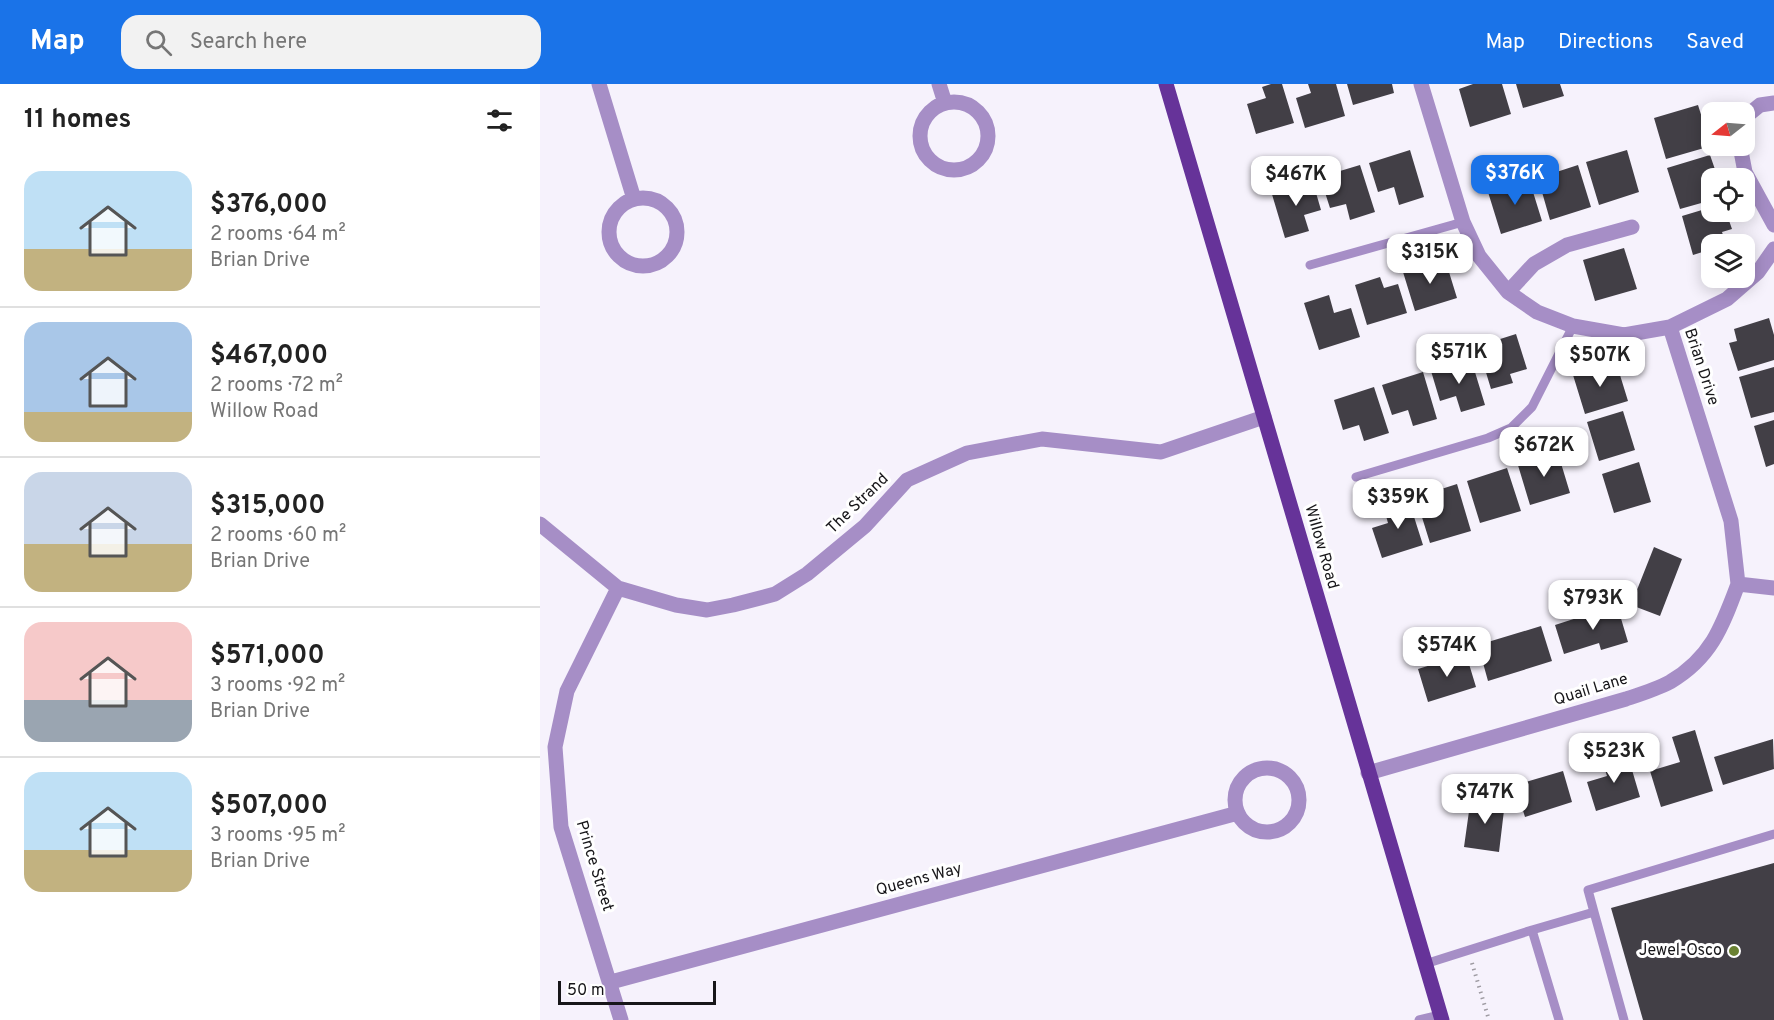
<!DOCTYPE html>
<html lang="en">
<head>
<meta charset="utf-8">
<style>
  :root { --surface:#fff; --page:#f2f2f2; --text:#222; --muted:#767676; --line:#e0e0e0; --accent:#1a73e8 }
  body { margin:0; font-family:Overpass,sans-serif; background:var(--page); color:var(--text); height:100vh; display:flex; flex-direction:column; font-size:22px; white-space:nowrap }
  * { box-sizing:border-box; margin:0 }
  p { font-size:20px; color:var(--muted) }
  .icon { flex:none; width:33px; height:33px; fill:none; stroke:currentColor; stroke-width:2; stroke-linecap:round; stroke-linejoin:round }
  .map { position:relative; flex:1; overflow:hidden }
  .panel { display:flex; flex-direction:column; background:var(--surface); width:540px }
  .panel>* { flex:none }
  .needle { width:39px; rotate:253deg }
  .controls { position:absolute; left:1161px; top:18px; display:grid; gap:12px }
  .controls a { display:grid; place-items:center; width:54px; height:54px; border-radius:12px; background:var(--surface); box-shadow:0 3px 15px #0003; font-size:30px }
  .scale { position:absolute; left:18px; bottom:15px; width:158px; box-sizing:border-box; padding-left:6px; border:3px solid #171619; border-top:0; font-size:16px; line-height:21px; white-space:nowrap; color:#171619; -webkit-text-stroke:4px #fff; paint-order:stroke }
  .price { position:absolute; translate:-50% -51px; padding:0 14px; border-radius:12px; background:#fff; color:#222; font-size:20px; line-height:39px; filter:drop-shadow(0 2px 3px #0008) }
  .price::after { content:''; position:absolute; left:50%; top:36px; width:18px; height:14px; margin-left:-9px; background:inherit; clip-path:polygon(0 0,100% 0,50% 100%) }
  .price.selected { background:var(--accent); color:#fff }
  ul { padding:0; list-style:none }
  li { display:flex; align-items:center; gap:18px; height:150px; padding:0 24px }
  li+li { border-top:2px solid var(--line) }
  li span { display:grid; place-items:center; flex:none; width:168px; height:120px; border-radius:18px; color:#555 }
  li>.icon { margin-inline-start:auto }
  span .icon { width:72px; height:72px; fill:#fffc; stroke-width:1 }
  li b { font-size:26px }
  h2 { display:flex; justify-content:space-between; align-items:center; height:72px; padding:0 24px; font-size:26px }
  header { display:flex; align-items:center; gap:36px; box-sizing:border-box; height:84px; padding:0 30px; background:var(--accent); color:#fff }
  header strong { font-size:28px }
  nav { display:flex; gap:33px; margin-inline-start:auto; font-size:21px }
  .search { width:420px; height:54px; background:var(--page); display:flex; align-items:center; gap:15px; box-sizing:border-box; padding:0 21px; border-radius:18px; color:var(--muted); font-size:22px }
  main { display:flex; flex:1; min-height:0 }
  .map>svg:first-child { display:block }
</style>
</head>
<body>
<header>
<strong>Map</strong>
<div class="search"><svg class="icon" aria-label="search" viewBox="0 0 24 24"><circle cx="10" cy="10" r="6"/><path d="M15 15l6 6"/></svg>Search here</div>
<nav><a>Map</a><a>Directions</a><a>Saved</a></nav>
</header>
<main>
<section class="panel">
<h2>11 homes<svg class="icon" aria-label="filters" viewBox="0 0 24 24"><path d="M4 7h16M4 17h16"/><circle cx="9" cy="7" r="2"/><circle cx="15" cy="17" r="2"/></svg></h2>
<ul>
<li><span style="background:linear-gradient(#bfe0f5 65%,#c2b280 0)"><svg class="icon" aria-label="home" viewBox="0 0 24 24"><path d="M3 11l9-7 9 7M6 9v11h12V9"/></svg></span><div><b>$376,000</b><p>2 rooms · 64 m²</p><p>Brian Drive</p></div></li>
<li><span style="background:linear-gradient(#a9c7e8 75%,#c2b280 0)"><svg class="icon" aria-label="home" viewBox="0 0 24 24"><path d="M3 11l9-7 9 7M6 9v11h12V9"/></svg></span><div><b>$467,000</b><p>2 rooms · 72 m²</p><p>Willow Road</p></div></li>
<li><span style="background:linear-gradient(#c9d6e8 60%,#c2b280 0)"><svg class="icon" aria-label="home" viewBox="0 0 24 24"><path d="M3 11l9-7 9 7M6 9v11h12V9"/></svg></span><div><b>$315,000</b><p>2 rooms · 60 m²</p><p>Brian Drive</p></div></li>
<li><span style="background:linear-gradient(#f6c9c9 65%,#9aa5b1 0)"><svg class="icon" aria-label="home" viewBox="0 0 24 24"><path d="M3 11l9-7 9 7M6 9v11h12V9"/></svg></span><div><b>$571,000</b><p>3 rooms · 92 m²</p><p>Brian Drive</p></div></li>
<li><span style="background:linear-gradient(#bfe0f5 65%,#c2b280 0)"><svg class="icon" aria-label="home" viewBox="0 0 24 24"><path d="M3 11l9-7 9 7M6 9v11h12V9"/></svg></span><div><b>$507,000</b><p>3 rooms · 95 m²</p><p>Brian Drive</p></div></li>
</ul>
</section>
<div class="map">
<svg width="1234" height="936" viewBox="0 0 1234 936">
  <rect width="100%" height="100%" fill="#f6f2fc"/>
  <path fill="#423f46" d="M731,0H742L754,39L716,50L707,20L726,14L722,3Z
    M768,0H796L805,32L765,44L756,14L771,9Z
    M807,0H852L854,9L813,21Z
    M933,0H962L971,30L930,43L919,5Z
    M976,0H1020L1024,12L983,24Z
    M1158,21L1171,62L1126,75L1114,34Z
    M870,66L884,113L859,121L854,103L838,108L829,79Z
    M1087,66L1099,108L1059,121L1046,78Z
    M1170,71L1178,94H1172V116L1140,125L1127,84Z
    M820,81L835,128L810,136L806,120L790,124L780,93Z
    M1038,81L1051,123L1010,136L998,94Z
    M772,95L781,126L764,131L769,147L745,154L731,107Z
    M989,95L1002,137L961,150L948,108Z
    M1172,123V128H1186L1192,145L1182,148L1186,160H1172V165L1153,171L1142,132Z
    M1084,164L1097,205L1055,217L1043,176Z
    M905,175L917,214L875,227L863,188Z
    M840,193L844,204L858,200L867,229L827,241L815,201Z
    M789,211L794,229L811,224L820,253L779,266L764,219Z
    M1229,234L1234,251V276L1198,287L1189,259L1197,257L1194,245Z
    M976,250L987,285L970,290L973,299L951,305L938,262Z
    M931,275L945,321L921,328L916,312L900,317L891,287Z
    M1076,278L1088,317L1045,330L1033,291Z
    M1234,283V328L1211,334L1199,293Z
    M883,288L897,335L873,342L868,326L852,331L842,301Z
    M834,303L849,349L824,357L819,341L803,346L794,316Z
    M1083,327L1095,366L1059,377L1047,338Z
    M1234,336V380L1226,383L1214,342Z
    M1017,366L1030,409L990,421L977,378Z
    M1099,378L1111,418L1074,429L1062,390Z
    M967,384L981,427L940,439L927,397Z
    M917,400L931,447L890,459L881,430L897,425L892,408Z
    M868,414L883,461L842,474L832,444L848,439L843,421Z
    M1114,463L1142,475L1120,532L1091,521Z
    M1077,521L1088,558L1061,566L1059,559L1024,570L1015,541Z
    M1001,542L1012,577L948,597L938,561Z
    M926,570L936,603L888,618L878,585Z
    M1155,646L1173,707L1121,723L1110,687L1140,678L1132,653Z
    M1233,655L1234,685L1183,701L1174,673Z
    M1087,669L1100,713L1056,727L1047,698L1067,692L1062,676Z
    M1023,687L1032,718L985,733L975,701Z
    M931,713L965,718L959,768L924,763Z
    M1234,779V936H1103L1071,824Z"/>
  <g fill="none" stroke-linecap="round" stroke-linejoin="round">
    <path stroke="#9e9ba2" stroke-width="4" stroke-dasharray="1.5 4.5" stroke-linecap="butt" d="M932,879L949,936"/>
    <path stroke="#a68ec6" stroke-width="9" d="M770,181L923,138
      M816,393L948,354L971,344L992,323L1033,242
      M1054,828L1048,806L1234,750
      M992,846L1054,828L1084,936
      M885,880L992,846L1019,936
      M879,936L900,931"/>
    <path stroke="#a68ec6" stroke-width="15" d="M59,0L94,115
      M399,0L405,19
      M881,0L923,138L939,172L968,208L997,228L1033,242L1084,251L1130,243L1191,437L1198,500
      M380 52a34 34 0 1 1 68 0a34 34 0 1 1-68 0Z
      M1204,34L1220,21L1234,19
      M1200,62L1205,88L1234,141
      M69 148a34 34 0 1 1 68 0a34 34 0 1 1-68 0Z
      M968,208L994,180L1027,161L1092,143
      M1130,243L1187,215L1218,188L1234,165
      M0,440L78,504L136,521L167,526L193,521L235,510L267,490L325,442L367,396L427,369L502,355L621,368L724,333
      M78,504L27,607L15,663L21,743L81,936
      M695 716a32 32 0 1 1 64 0a32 32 0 1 1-64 0Z
      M828,689L1086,615C1101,610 1117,605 1130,598C1171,574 1182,543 1198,500L1234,504
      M71,898L698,729"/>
    <path stroke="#639" stroke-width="15" d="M626,0L902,936"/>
  </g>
  <circle fill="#6a8132" stroke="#fff" stroke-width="2" cx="1194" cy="867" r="6"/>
  <g text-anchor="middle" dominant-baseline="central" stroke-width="6" stroke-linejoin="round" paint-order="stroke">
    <g font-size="16" fill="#171619" stroke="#fff">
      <text transform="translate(1161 283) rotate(72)">Brian Drive</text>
      <text transform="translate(318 420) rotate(-44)">The Strand</text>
      <text transform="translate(781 463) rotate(74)">Willow Road</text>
      <text transform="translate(1051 606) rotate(-17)">Quail Lane</text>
      <text transform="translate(54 782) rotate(73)">Prince Street</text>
      <text transform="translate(379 796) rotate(-15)">Queens Way</text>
    </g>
    <g font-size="16" fill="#171619" stroke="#fff" text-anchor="end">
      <text x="1182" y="867">Jewel-Osco</text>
    </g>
  </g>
</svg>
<div class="controls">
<a><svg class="needle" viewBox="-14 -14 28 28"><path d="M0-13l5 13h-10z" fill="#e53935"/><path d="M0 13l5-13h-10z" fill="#767676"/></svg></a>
<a><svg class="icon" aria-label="locate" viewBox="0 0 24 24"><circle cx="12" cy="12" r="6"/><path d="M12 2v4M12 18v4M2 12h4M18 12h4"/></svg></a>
<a><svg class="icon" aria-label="layers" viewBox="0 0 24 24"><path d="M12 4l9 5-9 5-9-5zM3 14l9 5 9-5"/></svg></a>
</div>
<div class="scale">50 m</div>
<b class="price selected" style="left:975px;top:122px">$376K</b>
<b class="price" style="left:756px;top:123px">$467K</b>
<b class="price" style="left:890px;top:201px">$315K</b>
<b class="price" style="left:919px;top:301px">$571K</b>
<b class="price" style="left:1060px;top:304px">$507K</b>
<b class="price" style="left:1004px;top:394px">$672K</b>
<b class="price" style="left:858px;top:446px">$359K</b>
<b class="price" style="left:1053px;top:547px">$793K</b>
<b class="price" style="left:907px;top:594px">$574K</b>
<b class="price" style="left:1074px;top:700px">$523K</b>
<b class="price" style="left:945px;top:741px">$747K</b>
</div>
</main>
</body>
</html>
